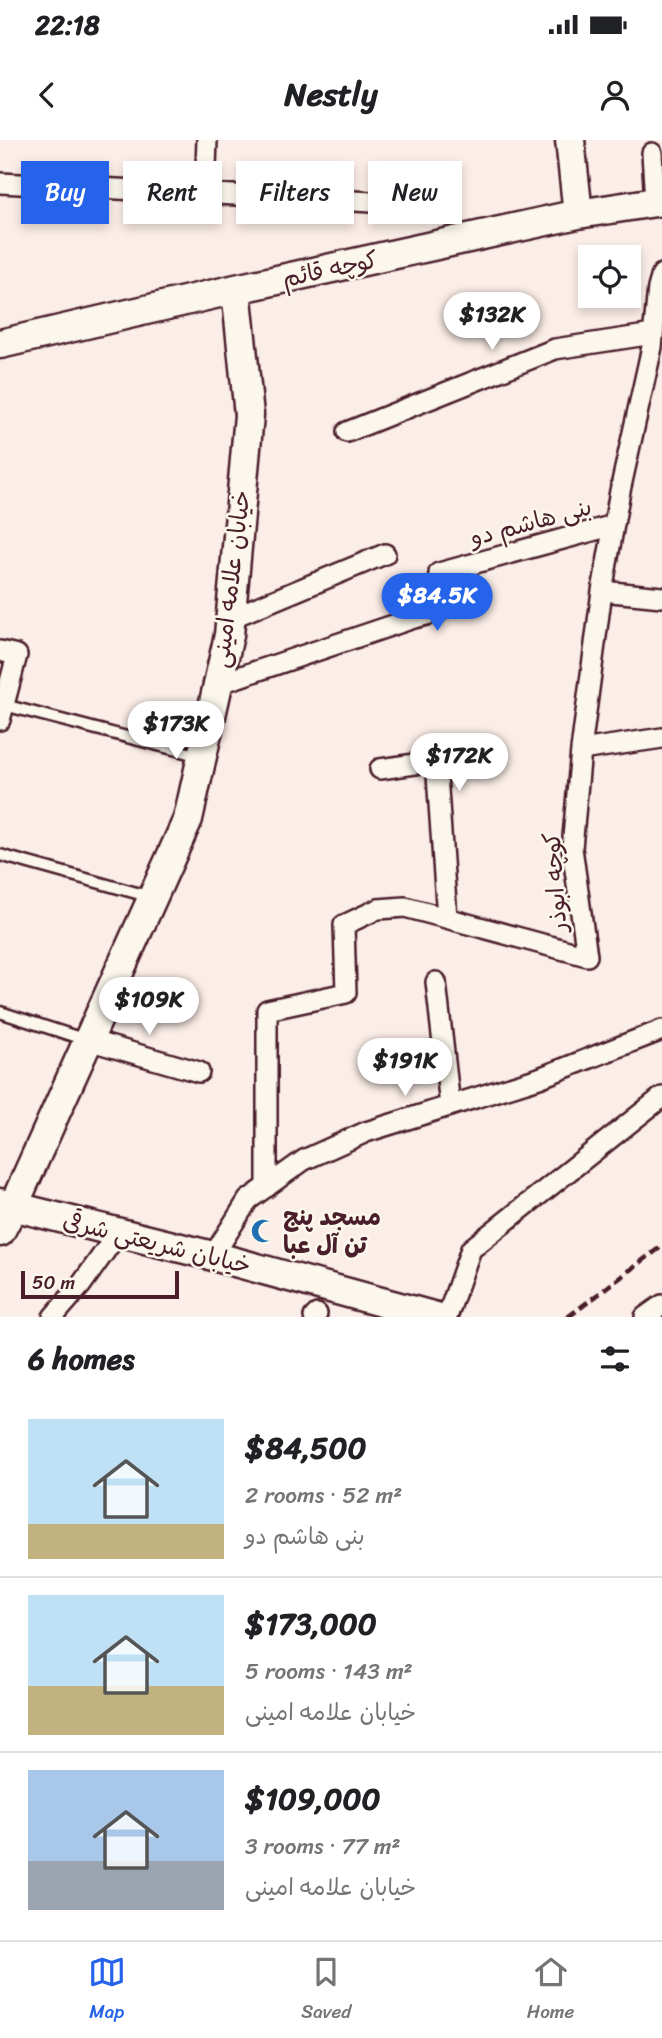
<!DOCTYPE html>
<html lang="en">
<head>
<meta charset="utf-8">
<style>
  :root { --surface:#fff; --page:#f6f6f6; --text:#202124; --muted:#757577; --line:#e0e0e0; --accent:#2563eb }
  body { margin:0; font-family:Sriracha,"Playpen Sans Arabic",sans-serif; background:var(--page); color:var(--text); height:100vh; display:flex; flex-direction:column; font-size:26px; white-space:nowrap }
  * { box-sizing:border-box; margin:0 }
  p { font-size:23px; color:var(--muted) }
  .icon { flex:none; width:38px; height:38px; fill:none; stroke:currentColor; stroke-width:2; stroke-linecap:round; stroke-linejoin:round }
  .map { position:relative; height:1177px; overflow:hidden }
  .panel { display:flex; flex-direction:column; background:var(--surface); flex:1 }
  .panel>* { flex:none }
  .top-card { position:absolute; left:21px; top:21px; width:621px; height:63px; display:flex; gap:14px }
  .buttons { position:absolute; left:578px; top:105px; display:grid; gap:14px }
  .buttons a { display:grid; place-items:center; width:63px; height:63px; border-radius:0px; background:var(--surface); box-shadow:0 4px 10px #0003; font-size:35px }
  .scale { position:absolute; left:21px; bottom:18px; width:158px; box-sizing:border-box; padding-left:7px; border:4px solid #4a1f2b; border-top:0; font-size:19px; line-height:24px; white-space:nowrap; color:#4a1f2b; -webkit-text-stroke:5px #fbf7ec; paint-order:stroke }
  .price { position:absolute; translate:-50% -60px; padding:0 16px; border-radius:24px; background:#fff; color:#222; font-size:23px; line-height:46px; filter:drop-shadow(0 2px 4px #0008) }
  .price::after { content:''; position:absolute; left:50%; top:42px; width:21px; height:16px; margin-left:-10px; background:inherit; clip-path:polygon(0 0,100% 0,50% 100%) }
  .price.on { background:var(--accent); color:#fff }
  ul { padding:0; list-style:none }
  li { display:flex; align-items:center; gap:21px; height:175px; padding:0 28px }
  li+li { border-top:2px solid var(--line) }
  li span { display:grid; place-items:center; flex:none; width:196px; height:140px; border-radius:0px; color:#555 }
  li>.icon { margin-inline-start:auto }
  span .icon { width:84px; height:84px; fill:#fffc; stroke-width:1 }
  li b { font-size:30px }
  h2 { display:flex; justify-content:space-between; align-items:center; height:84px; padding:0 28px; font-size:30px }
  .chip { padding:0 24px; border-radius:0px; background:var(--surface); box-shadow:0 4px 10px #0003; font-size:24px; line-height:63px }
  .chip.on { background:var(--accent); color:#fff }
  .status { display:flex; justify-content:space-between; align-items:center; height:49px; padding:0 35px; background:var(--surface); direction:ltr }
  .status svg { height:19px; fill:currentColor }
  header { display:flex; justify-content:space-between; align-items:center; height:91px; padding:0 28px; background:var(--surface); font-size:32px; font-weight:700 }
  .menu { display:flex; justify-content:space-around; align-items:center; height:98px; border-top:2px solid var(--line); background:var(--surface); font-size:19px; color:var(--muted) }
  .menu a { display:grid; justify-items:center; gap:4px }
  .menu .on { color:var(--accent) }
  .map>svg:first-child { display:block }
</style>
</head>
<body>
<div class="status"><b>22:18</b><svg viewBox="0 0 49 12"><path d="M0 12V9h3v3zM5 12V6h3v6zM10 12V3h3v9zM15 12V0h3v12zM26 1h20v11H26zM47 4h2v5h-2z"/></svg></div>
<header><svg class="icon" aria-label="back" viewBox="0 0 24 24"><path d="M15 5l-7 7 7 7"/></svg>Nestly<svg class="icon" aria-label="person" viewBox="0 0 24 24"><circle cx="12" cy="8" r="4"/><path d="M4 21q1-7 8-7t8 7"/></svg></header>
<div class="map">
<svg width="662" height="1177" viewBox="0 0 662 1177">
  <rect width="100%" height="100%" fill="#fbede7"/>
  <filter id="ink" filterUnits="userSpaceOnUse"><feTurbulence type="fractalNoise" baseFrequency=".0143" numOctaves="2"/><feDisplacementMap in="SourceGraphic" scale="14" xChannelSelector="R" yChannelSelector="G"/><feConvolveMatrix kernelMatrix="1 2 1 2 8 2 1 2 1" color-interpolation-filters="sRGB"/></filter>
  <g filter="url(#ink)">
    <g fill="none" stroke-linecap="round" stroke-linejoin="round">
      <g stroke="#4a1f2b" stroke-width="15">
        <path id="lane" d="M4,565L200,616
          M0,715L151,757
          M0,872L86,900"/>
      </g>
      <g stroke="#4a1f2b" stroke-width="24">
        <path id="street" d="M652,13L655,62
          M0,43L431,65
          M205,54L207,0
          M347,292L555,209L653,194
          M602,451L662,457
          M231,478L385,414
          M0,511L17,515L0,580
          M218,544L414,478L438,472L439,433L614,385
          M581,610L662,598
          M380,629L436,621L447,778
          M436,842L450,966
          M88,900L199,932
          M267,1047V870L346,853L344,785L378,769L405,767L587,816L572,708L581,610L602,451L620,351L652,207L658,148L662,134
          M213,1116L248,1060L304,1020L366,992L539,938L662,890
          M53,1177L81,1145L118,1093
          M314,1177L317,1174
          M447,1177L471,1109L662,957
          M645,1177L662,1165"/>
      </g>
      <g stroke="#4a1f2b" stroke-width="33">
        <path id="secondary" d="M570,0L578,74
          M0,204L236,149L578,74L662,61
          M0,1063L213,1116L436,1177
          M0,1092L13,1067L188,679L229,495L249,275L236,149"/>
      </g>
      <use href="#lane" stroke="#fbf7ec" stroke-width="10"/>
      <use href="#street" stroke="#fbf7ec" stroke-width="19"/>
      <use href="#secondary" stroke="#fbf7ec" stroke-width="28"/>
      <path stroke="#4a1f2b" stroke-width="5" stroke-dasharray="10 5" stroke-linecap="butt" d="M568,1177L662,1106"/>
    </g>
  </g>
  <defs>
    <g id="mosque-bare" transform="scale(1.89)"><path d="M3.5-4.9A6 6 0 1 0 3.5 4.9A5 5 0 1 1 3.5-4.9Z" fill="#1f6fb2" stroke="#fbf7ec" stroke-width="2.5" paint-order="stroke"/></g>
  </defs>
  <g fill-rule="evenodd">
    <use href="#mosque-bare" x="263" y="1091"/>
  </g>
  <g text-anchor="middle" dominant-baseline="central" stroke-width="5" stroke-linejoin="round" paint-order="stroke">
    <g font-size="24" fill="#4a1f2b" stroke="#fbf7ec">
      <text transform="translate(330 129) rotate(-12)">کوچه قائم</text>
      <text transform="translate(531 382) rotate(-15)">بنی هاشم دو</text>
      <text transform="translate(231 439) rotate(-83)">خیابان علامه امینی</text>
      <text transform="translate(555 742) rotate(-94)">کوچه ابوذر</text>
      <text transform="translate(157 1103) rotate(14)">خیابان شریعتی شرقی</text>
    </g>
    <g font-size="24" font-weight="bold" fill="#4a1f2b" stroke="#fbf7ec" text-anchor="start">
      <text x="283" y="1077">مسجد پنج<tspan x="283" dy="28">تن آل عبا</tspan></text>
    </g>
  </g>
</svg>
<div class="buttons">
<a><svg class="icon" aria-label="locate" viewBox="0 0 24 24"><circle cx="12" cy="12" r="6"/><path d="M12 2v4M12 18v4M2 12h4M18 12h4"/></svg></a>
</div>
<div class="scale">50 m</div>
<b class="price" style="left:492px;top:212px">$132K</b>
<b class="price on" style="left:437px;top:493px">$84.5K</b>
<b class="price" style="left:176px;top:621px">$173K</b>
<b class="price" style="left:459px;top:653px">$172K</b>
<b class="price" style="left:149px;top:897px">$109K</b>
<b class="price" style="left:405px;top:958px">$191K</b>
<div class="top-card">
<a class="chip on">Buy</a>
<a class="chip">Rent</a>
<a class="chip">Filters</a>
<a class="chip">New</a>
</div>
</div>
<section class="panel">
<h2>6 homes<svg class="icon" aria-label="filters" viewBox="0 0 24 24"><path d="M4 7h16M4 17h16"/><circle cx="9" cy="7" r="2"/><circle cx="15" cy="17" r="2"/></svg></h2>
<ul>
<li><span style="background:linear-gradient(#bfe0f5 75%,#c2b280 0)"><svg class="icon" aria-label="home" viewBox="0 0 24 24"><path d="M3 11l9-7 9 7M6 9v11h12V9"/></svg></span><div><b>$84,500</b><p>2 rooms · 52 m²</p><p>بنی هاشم دو</p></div></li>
<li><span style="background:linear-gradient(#bfe0f5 65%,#c2b280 0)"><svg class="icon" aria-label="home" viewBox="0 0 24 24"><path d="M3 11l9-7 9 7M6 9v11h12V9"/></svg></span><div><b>$173,000</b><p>5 rooms · 143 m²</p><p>خیابان علامه امینی</p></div></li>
<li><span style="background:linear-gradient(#a9c7e8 65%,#9aa5b1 0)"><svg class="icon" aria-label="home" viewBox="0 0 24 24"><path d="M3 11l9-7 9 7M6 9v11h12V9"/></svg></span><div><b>$109,000</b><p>3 rooms · 77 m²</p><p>خیابان علامه امینی</p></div></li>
</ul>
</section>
<nav class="menu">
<a class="on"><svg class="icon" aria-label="map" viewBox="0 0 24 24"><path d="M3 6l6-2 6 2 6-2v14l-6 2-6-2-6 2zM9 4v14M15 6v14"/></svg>Map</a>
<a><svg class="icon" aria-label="saved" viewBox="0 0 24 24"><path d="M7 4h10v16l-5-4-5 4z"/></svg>Saved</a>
<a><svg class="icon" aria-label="home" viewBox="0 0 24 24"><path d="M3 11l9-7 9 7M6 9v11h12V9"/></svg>Home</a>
</nav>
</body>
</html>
